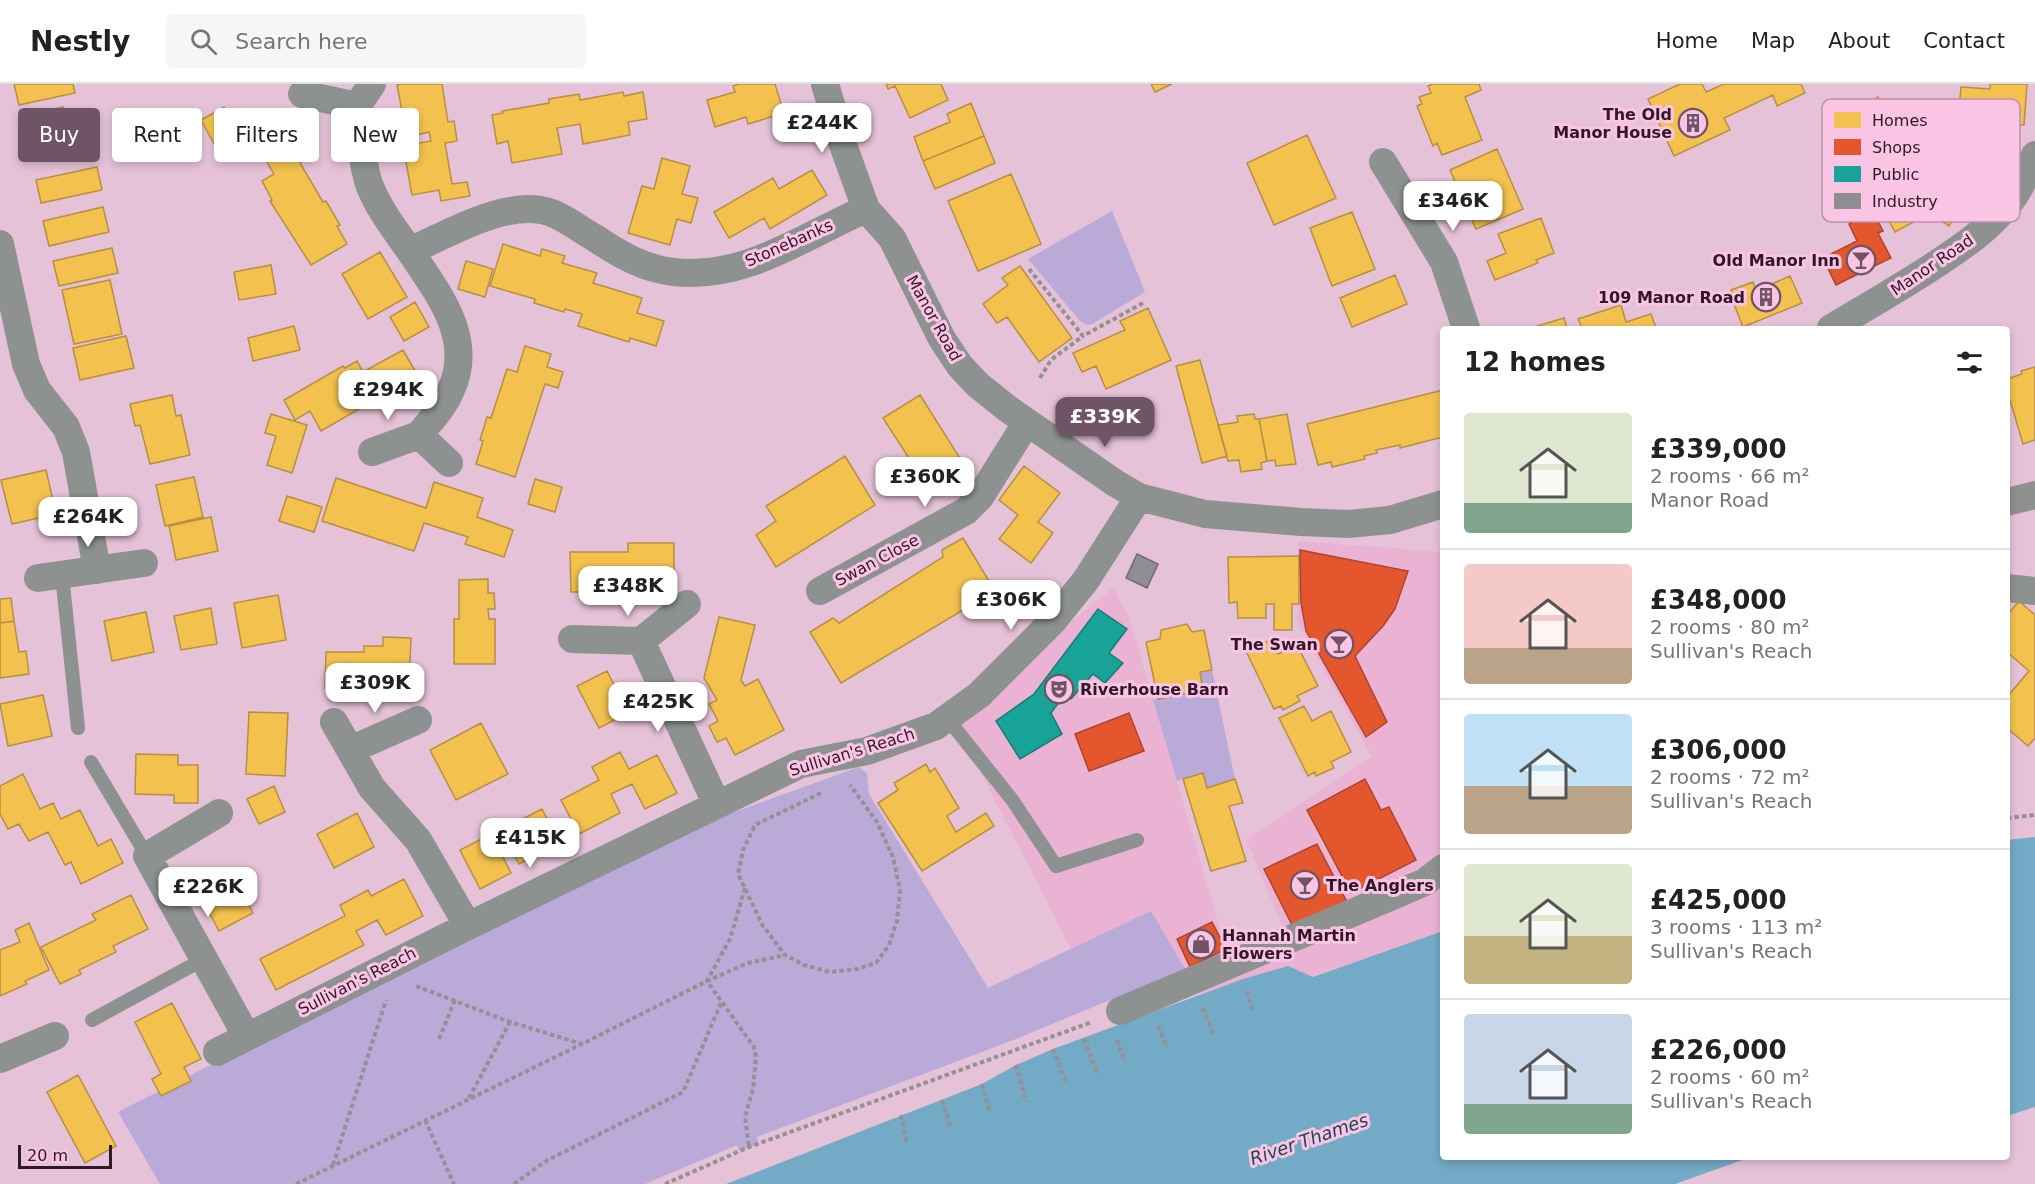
<!DOCTYPE html>
<html lang="en">
<head>
<meta charset="utf-8">
<style>
  :root { --surface:#fff; --page:#f6f6f6; --text:#222; --muted:#767676; --line:#e0e0e0; --accent:#6f5465 }
  body { margin:0; font-family:"DejaVu Sans",sans-serif; background:var(--page); color:var(--text); height:100vh; display:flex; flex-direction:column; font-size:22px; white-space:nowrap }
  * { box-sizing:border-box; margin:0 }
  p { font-size:20px; color:var(--muted) }
  .icon { flex:none; width:33px; height:33px; fill:none; stroke:currentColor; stroke-width:2; stroke-linecap:round; stroke-linejoin:round }
  .map { position:relative; flex:1; overflow:hidden }
  .drawer { position:absolute; left:1440px; top:242px; width:570px; height:834px; display:flex; flex-direction:column; background:var(--surface); border-radius:6px; box-shadow:0 3px 9px #0003 }
  .drawer>* { flex:none }
  .banner { position:absolute; left:18px; top:24px; width:570px; height:54px; display:flex; gap:12px }
  .scale { position:absolute; left:18px; bottom:15px; width:94px; box-sizing:border-box; padding-left:6px; border:3px solid #301827; border-top:0; font-size:16px; line-height:21px; white-space:nowrap; color:#301827; -webkit-text-stroke:4px #fac4e4; paint-order:stroke }
  .price { position:absolute; translate:-50% -51px; padding:0 14px; border-radius:12px; background:#fff; color:#222; font-size:20px; line-height:39px; filter:drop-shadow(0 2px 3px #0008) }
  .price::after { content:''; position:absolute; left:50%; top:36px; width:18px; height:14px; margin-left:-9px; background:inherit; clip-path:polygon(0 0,100% 0,50% 100%) }
  .price.on { background:var(--accent); color:#fff }
  ul { padding:0; list-style:none }
  li { display:flex; align-items:center; gap:18px; height:150px; padding:0 24px }
  li+li { border-top:2px solid var(--line) }
  li span { display:grid; place-items:center; flex:none; width:168px; height:120px; border-radius:6px; color:#555 }
  li>.icon { margin-inline-start:auto }
  span .icon { width:72px; height:72px; fill:#fffc; stroke-width:1 }
  li b { font-size:26px }
  h2 { display:flex; justify-content:space-between; align-items:center; height:72px; padding:0 24px; font-size:26px }
  .chip { padding:0 21px; border-radius:6px; background:var(--surface); box-shadow:0 3px 9px #0003; font-size:21px; line-height:54px }
  .chip.on { background:var(--accent); color:#fff }
  header { display:flex; align-items:center; gap:36px; box-sizing:border-box; height:84px; padding:0 30px; background:var(--surface); border-bottom:2px solid var(--line) }
  header strong { font-size:28px }
  nav { display:flex; gap:33px; margin-inline-start:auto; font-size:21px }
  .search { width:420px; height:54px; background:var(--page); display:flex; align-items:center; gap:15px; box-sizing:border-box; padding:0 21px; border-radius:6px; color:var(--muted); font-size:22px }
  .map>svg:first-child { display:block }
</style>
</head>
<body>
<header>
<strong>Nestly</strong>
<div class="search"><svg class="icon" aria-label="search" viewBox="0 0 24 24"><circle cx="10" cy="10" r="6"/><path d="M15 15l6 6"/></svg>Search here</div>
<nav><a>Home</a><a>Map</a><a>About</a><a>Contact</a></nav>
</header>
<div class="map">
<svg width="2035" height="1100" viewBox="0 0 2035 1100">
  <rect width="100%" height="100%" fill="#e5c2d7"/>
  <path fill="#eab3d4" d="M1298,457L1443,468V847L1312,893L1287,882L1243,895L1199,911L1151,827L1071,865L953,634L1113,504L1129,533L1226,865L1283,844L1246,755L1372,673L1297,537Z"/>
  <path fill="#baaad8" d="M1112,127L1145,208L1092,240L1087,241L1080,237L1028,175Z
    M1212,586L1235,695L1207,704L1202,689L1177,697L1153,616L1203,606L1200,588Z
    M859,683L867,689L869,710L988,904L1151,827L1185,885L1016,955L757,1053L758,1060L740,1067L737,1061L645,1100H160L118,1028L394,888L712,736Z"/>
  <path fill="#73aac5" d="M2035,753V1023L2007,1032V756Z
    M1443,847V1072L1768,1073L1748,1074L1675,1100H726L982,1000L1016,981L1053,965L1243,895L1288,882L1313,893Z"/>
  <path fill="#f2c14e" stroke="#b88e42" stroke-width="1.5" d="M14,0H73L75,9L19,21Z
    M403,0H442L448,38L454,37L457,57L445,59L452,100L467,98L470,112L441,117L439,106L412,111L403,62L431,57L429,48L407,53L397,1Z
    M739,0H775L784,29L748,40L746,33L715,43L707,16L735,8L733,2Z
    M886,0H941L948,16L910,34L895,2L888,5Z
    M1151,0H1172L1155,8Z
    M1433,0H1479L1481,6L1465,13L1482,56L1442,71L1437,59L1433,62L1417,22L1422,20L1419,13L1431,9L1428,2Z
    M1680,0H1702L1706,8L1724,0H1801L1805,9L1777,22L1773,11L1724,34L1730,46L1674,72L1648,15Z
    M1990,0H2027L2024,41L1987,38L1988,27L1959,25L1961,3L1990,5Z
    M623,8L624,12L643,8L647,35L628,38L630,51L583,60L580,40L557,44L562,70L512,79L508,57L497,60L492,31L503,29L502,27L549,19V15L579,10L580,16Z
    M1878,13L1906,59L1888,70L1860,23Z
    M971,19L984,52L923,77L914,53L950,38L947,30Z
    M63,23L72,62L27,72L19,33Z
    M224,23L240,51L217,65L201,36Z
    M288,27L314,71L300,79L323,118L326,117L340,141L337,142L347,160L311,181L270,117L272,116L262,97L274,90L250,49Z
    M1307,51L1336,114L1274,141L1247,79Z
    M984,52L995,79L935,105L923,77Z
    M1934,53L1965,72L1977,53L1997,65L1949,142L1929,129L1935,121L1905,101Z
    M1497,65L1523,125L1476,145L1450,86Z
    M662,74L690,82L682,110L698,114L691,139L677,135L670,161L628,149L642,102L654,105Z
    M97,83L102,106L41,119L36,96Z
    M812,86L827,111L770,145L764,134L729,154L714,128L773,94L779,105Z
    M1011,90L1041,160L978,187L948,117Z
    M1911,109L1923,133L1895,148L1882,124Z
    M103,123L109,148L49,162L43,137Z
    M1352,128L1375,185L1332,202L1310,144Z
    M1541,134L1554,169L1536,176L1538,179L1495,196L1487,177L1506,169L1498,150Z
    M503,160L540,172L542,165L565,172L562,179L597,189L593,199L642,214L637,229L664,237L656,262L630,254L629,258L578,242L582,230L565,225L564,228L534,219L535,215L490,202Z
    M112,164L118,189L59,202L53,177Z
    M380,168L407,213L368,235L342,190Z
    M466,177L493,185L485,213L458,205Z
    M271,181L276,210L239,216L234,188Z
    M1020,182L1072,254L1039,278L1007,233L997,239L983,220L1008,201L1002,194Z
    M1395,191L1407,220L1352,243L1340,214Z
    M1790,192L1802,219L1743,243L1734,220L1736,219L1731,206L1753,198L1756,207Z
    M110,196L122,250L74,260L62,206Z
    M415,218L429,243L404,257L390,233Z
    M1621,221L1626,238L1651,230L1656,244H1582L1578,235Z
    M1148,224L1171,276L1106,305L1096,282L1082,288L1073,269L1125,246L1120,237Z
    M1564,234L1567,244H1531Z
    M294,242L300,266L253,277L248,254Z
    M126,252L134,284L80,296L73,264Z
    M525,262L551,270L547,283L563,288L558,304L545,300L515,393L476,380L483,357L480,356L487,333L491,334L507,285L517,288Z
    M403,266L425,304L383,328L373,312L364,318L366,321L321,347L310,327L295,336L284,316L343,282L345,284L357,277L363,288Z
    M1200,276L1227,372L1202,379L1176,282Z
    M2035,283V356L2023,360L2007,306V295L2022,290L2021,287Z
    M1443,306V353L1400,364V361L1376,366L1377,369L1364,372L1365,375L1332,383L1331,378L1318,381L1307,340Z
    M172,311L176,332L181,331L190,371L150,380L140,341L135,342L130,320Z
    M920,311L968,387L932,410L883,334Z
    M271,330L307,341L292,389L267,381L276,352L265,349Z
    M1254,330L1255,335H1259L1267,377L1261,379L1262,385L1241,388L1239,376L1228,377L1218,341L1238,338L1237,332Z
    M1287,330L1296,380L1276,382L1275,376L1267,377L1259,335Z
    M845,372L875,421L776,483L756,451L776,437L766,422Z
    M1024,382L1060,409L1038,438L1053,449L1031,479L999,455L1018,431L999,416Z
    M46,386L56,430L12,440L1,396Z
    M194,393L203,433L165,442L156,401Z
    M336,394L426,424L434,398L483,414L477,433L513,446L504,473L465,460L468,453L424,439L414,467L322,437Z
    M535,395L562,403L555,428L528,420Z
    M287,412L322,423L314,448L279,437Z
    M211,433L218,467L176,476L169,442Z
    M963,454L995,507L841,599L810,548L833,534L839,539L943,473L942,466Z
    M628,459H674V495H632V508H571L570,468H628Z
    M1299,472V520H1292V546H1274V520H1266V534H1238L1237,518L1229,519L1228,473Z
    M488,495V509H494L495,525H488L489,535H495V580H454V535H459V496Z
    M278,511L286,556L242,564L234,519Z
    M11,514L14,537L0,539V515Z
    M2019,517L2035,531V654L2028,662L2007,644V613L2029,587L2007,568V531Z
    M211,524L217,560L181,566L174,532Z
    M146,528L154,568L112,577L104,537Z
    M719,533L755,541L741,596L745,602L758,595L784,646L735,671L726,654L717,658L709,642L718,637L709,620L717,616L704,594Z
    M14,537L19,568L26,567L29,590L0,594V539Z
    M1187,540L1192,548L1204,546L1212,586L1200,588L1203,606L1158,615L1146,558L1160,555L1161,546Z
    M383,553L411,554L409,597L387,596V600L368,599V605L325,604L326,568H364V562H383Z
    M1270,556L1278,570L1297,561L1318,602L1297,612L1300,617L1283,626L1281,622L1274,625L1246,567Z
    M607,587L628,629L599,644L577,602Z
    M43,611L52,652L8,662L0,620Z
    M1304,622L1312,637L1331,627L1351,668L1331,678L1334,684L1316,692L1315,688L1308,692L1279,634Z
    M249,628L288,629L285,692L246,690Z
    M481,639L508,690L456,716L430,666Z
    M620,668L629,685L657,671L677,709L645,725L632,700L611,710L620,729L579,750L561,716L599,696L592,683Z
    M136,670L178,671V681H198V719H174V711L135,710Z
    M926,680L930,688L935,684L959,724L947,732L956,748L986,729L994,742L922,787L878,719L898,706L894,699Z
    M1203,689L1207,704L1235,695L1243,719L1229,722L1246,777L1211,787L1183,695Z
    M23,690L40,725L53,719L61,735L80,726L98,762L111,755L123,779L81,800L71,778L65,781L48,748L29,757L19,740L8,745L0,730V702Z
    M274,702L285,728L259,740L247,715Z
    M542,725L560,759L519,780L501,746Z
    M357,729L374,763L334,784L317,750Z
    M491,750L511,789L480,805L460,766Z
    M233,791L253,829L219,847L199,809Z
    M404,795L423,832L386,851L377,836L356,847L364,861L276,906L260,875L345,832L340,821L368,806L371,812Z
    M131,811L148,845L113,862L116,868L79,886L81,890L60,900L41,863L96,836L92,830Z
    M29,839L49,886L25,897L27,900L0,912V866L20,858L15,846Z
    M172,919L201,975L184,983L191,997L161,1012L152,995L161,990L135,938Z
    M78,991L116,1062L85,1079L47,1008Z"/>
  <path fill="#e4572e" stroke="#ae442c" stroke-width="1.5" d="M1873,127L1883,147L1878,149L1891,174L1836,201L1823,174L1857,157L1849,140Z
    M1300,466L1408,487L1395,525L1383,542L1355,572L1387,638L1366,653L1306,547L1301,519Z
    M1129,629L1144,667L1089,687L1075,650Z
    M1365,695L1381,726L1389,723L1416,776L1351,809L1307,726Z
    M1317,760L1347,818L1293,843L1264,785Z
    M1212,838L1226,865L1190,883L1177,855Z"/>
  <path fill="#17a398" stroke="#1e7976" stroke-width="1.5" d="M1098,525L1127,545L1109,569L1123,579L1105,599L1093,590L1071,615L1065,610L1051,629L1062,650L1020,675L996,637L1034,610Z"/>
  <path fill="#8d8d92" stroke="#716a72" stroke-width="1.5" d="M1137,470L1158,480L1147,504L1126,494Z"/>
  <g fill="none" stroke-linecap="round" stroke-linejoin="round">
    <path stroke="#968f94" stroke-width="4" stroke-dasharray="4.5 3" stroke-linecap="butt" d="M1029,185L1083,252L1143,219
      M1040,294L1051,276L1083,252
      M821,709L755,741L743,766L738,790L763,842L785,871L804,881L830,888L857,885L876,879L889,861L897,837L900,806L893,773L877,738L850,701
      M2007,734L2035,731
      M745,804L730,855L707,897L754,963L756,973L753,1005L745,1033L749,1063
      M416,902L510,938L582,960
      M1247,907L1253,927
      M1203,924L1213,949
      M1158,942L1167,963
      M439,955L455,916
      M1084,955L1098,991
      M1117,956L1125,978
      M1053,965L1066,999
      M1016,981L1026,1018
      M982,1000L990,1029
      M469,1014L510,938
      M942,1016L951,1044
      M901,1031L907,1060
      M425,1036L454,1100
      M333,1081L386,916
      M296,1100L582,960L707,897L748,879L785,871
      M514,1100L546,1077L683,1008L721,919
      M665,1100L749,1063L1092,938"/>
    <path stroke="#8d9291" stroke-width="14" d="M62,491L78,644
      M947,634L1013,717L1056,782L1137,756
      M91,678L147,772
      M92,936L204,875"/>
    <path stroke="#8d9291" stroke-width="28" d="M372,0L357,22C360,47 361,75 369,100C378,124 395,146 410,167
      M825,0L842,58L866,125L892,154L942,255L960,282L978,301L1008,325L1115,399L1139,413L1205,430L1301,438L1348,440L1390,436L1443,420
      M302,10L357,22
      M1383,78L1444,178L1466,244
      M0,160L26,280L37,306L66,343L76,368L97,486
      M1831,244C1867,223 1903,202 1938,179C1962,163 1987,146 2006,123C2019,108 2027,89 2035,71
      M372,368L419,351
      M449,379L419,351C430,337 444,323 451,306C475,254 437,208 410,167C448,150 509,113 552,129C567,135 581,146 595,154C619,170 644,185 674,188C745,196 804,152 866,125
      M2007,418L2035,411
      M38,494L144,479
      M2007,504L2035,507
      M820,507L966,427L980,413L1027,338
      M572,555L641,557L687,520
      M641,557L717,721
      M334,638L372,704L418,756L468,842
      M350,666L418,636
      M219,729L147,772L247,953
      M1120,927L1390,813L1425,798L1443,784
      M217,968L468,842L801,680L867,667L936,642L979,611L1053,537L1086,496L1139,413
      M0,975L55,952"/>
  </g>
  <defs>
    <g id="building-ring" transform="scale(1.5)"><circle r="9.5" fill="#fac4e4" stroke="#6f5465" stroke-width="1.5"/><path d="M-4-6H4V6H1V3H-1V6H-4ZM-2.5-4.3h1.7v1.8h-1.7ZM.8-4.3h1.7v1.8H.8ZM-2.5-1h1.7V.8h-1.7ZM.8-1h1.7V.8H.8Z" fill="#6f5465"/></g>
    <g id="bar-ring" transform="scale(1.5)"><circle r="9.5" fill="#fac4e4" stroke="#6f5465" stroke-width="1.5"/><path d="M-6-5H6L.8 .8V4.5H3.5V6h-7V4.5H-.8V.8Z" fill="#6f5465"/></g>
    <g id="theatre-ring" transform="scale(1.5)"><circle r="9.5" fill="#fac4e4" stroke="#6f5465" stroke-width="1.5"/><path d="M-5-5.5Q0-4 5-5.5V0Q5 5 0 6Q-5 5-5 0ZM-3.3-2.5H-1v1.5H-3.3ZM1-2.5H3.3v1.5H1ZM-2.8 1Q0 5.5 2.8 1Z" fill="#6f5465"/></g>
    <g id="shop-ring" transform="scale(1.5)"><circle r="9.5" fill="#fac4e4" stroke="#6f5465" stroke-width="1.5"/><path d="M-5-2.5h2.3a2.7 3.5 0 0 1 5.4 0H5L5.5 6h-11ZM-1.5-2.5h3a1.5 2.3 0 0 0-3 0Z" fill="#6f5465"/></g>
  </defs>
  <g fill-rule="evenodd">
    <use href="#building-ring" x="1693" y="39"/>
    <use href="#bar-ring" x="1861" y="176"/>
    <use href="#building-ring" x="1766" y="213"/>
    <use href="#bar-ring" x="1339" y="560"/>
    <use href="#theatre-ring" x="1059" y="605"/>
    <use href="#bar-ring" x="1305" y="801"/>
    <use href="#shop-ring" x="1201" y="860"/>
  </g>
  <g text-anchor="middle" dominant-baseline="central" stroke-width="6" stroke-linejoin="round" paint-order="stroke">
    <g font-size="16" font-weight="bold" fill="#301827" stroke="#fac4e4" text-anchor="end">
      <text x="1672" y="30">The Old<tspan x="1672" dy="18">Manor House</tspan></text>
      <text x="1840" y="176">Old Manor Inn</text>
      <text x="1745" y="213">109 Manor Road</text>
      <text x="1318" y="560">The Swan</text>
      <text x="1080" y="605" text-anchor="start">Riverhouse Barn</text>
      <text x="1326" y="801" text-anchor="start">The Anglers</text>
      <text x="1222" y="851" text-anchor="start">Hannah Martin<tspan x="1222" dy="18">Flowers</tspan></text>
    </g>
    <g font-size="16" fill="#301827" stroke="#fac4e4">
      <text transform="translate(789 159) rotate(-24)">Stonebanks</text>
      <text transform="translate(1932 181) rotate(-34)">Manor Road</text>
      <text transform="translate(934 234) rotate(61)">Manor Road</text>
      <text transform="translate(877 476) rotate(-28)">Swan Close</text>
      <text transform="translate(852 668) rotate(-17)">Sullivan's Reach</text>
      <text transform="translate(357 897) rotate(-27)">Sullivan's Reach</text>
    </g>
    <g font-size="18" font-style="italic" fill="#204856" stroke="#fac4e4">
      <text transform="translate(1309 1055) rotate(-19)">River Thames</text>
    </g>
  </g>
  <rect x="1822" y="15" width="198" height="123" rx="9" fill="#fac4e4" stroke="#bd90ab" stroke-width="1.5"/>
  <rect x="1834" y="28" width="27" height="16" fill="#f2c14e"/>
  <rect x="1834" y="55" width="27" height="16" fill="#e4572e"/>
  <rect x="1834" y="82" width="27" height="16" fill="#17a398"/>
  <rect x="1834" y="109" width="27" height="16" fill="#8d8d92"/>
  <g font-size="16" fill="#301827">
    <text x="1872" y="42">Homes</text>
    <text x="1872" y="69">Shops</text>
    <text x="1872" y="96">Public</text>
    <text x="1872" y="123">Industry</text>
  </g>
</svg>
<div class="scale">20 m</div>
<b class="price" style="left:822px;top:70px">£244K</b>
<b class="price" style="left:1453px;top:148px">£346K</b>
<b class="price" style="left:388px;top:337px">£294K</b>
<b class="price on" style="left:1105px;top:364px">£339K</b>
<b class="price" style="left:925px;top:424px">£360K</b>
<b class="price" style="left:88px;top:464px">£264K</b>
<b class="price" style="left:628px;top:533px">£348K</b>
<b class="price" style="left:1011px;top:547px">£306K</b>
<b class="price" style="left:375px;top:630px">£309K</b>
<b class="price" style="left:658px;top:649px">£425K</b>
<b class="price" style="left:530px;top:785px">£415K</b>
<b class="price" style="left:208px;top:834px">£226K</b>
<div class="banner">
<a class="chip on">Buy</a>
<a class="chip">Rent</a>
<a class="chip">Filters</a>
<a class="chip">New</a>
</div>
<section class="drawer">
<h2>12 homes<svg class="icon" aria-label="filters" viewBox="0 0 24 24"><path d="M4 7h16M4 17h16"/><circle cx="9" cy="7" r="2"/><circle cx="15" cy="17" r="2"/></svg></h2>
<ul>
<li><span style="background:linear-gradient(#dfe7d0 75%,#7fa58c 0)"><svg class="icon" aria-label="home" viewBox="0 0 24 24"><path d="M3 11l9-7 9 7M6 9v11h12V9"/></svg></span><div><b>£339,000</b><p>2 rooms · 66 m²</p><p>Manor Road</p></div></li>
<li><span style="background:linear-gradient(#f6c9c9 70%,#b9a48a 0)"><svg class="icon" aria-label="home" viewBox="0 0 24 24"><path d="M3 11l9-7 9 7M6 9v11h12V9"/></svg></span><div><b>£348,000</b><p>2 rooms · 80 m²</p><p>Sullivan's Reach</p></div></li>
<li><span style="background:linear-gradient(#bfe0f5 60%,#b9a48a 0)"><svg class="icon" aria-label="home" viewBox="0 0 24 24"><path d="M3 11l9-7 9 7M6 9v11h12V9"/></svg></span><div><b>£306,000</b><p>2 rooms · 72 m²</p><p>Sullivan's Reach</p></div></li>
<li><span style="background:linear-gradient(#dfe7d0 60%,#c2b280 0)"><svg class="icon" aria-label="home" viewBox="0 0 24 24"><path d="M3 11l9-7 9 7M6 9v11h12V9"/></svg></span><div><b>£425,000</b><p>3 rooms · 113 m²</p><p>Sullivan's Reach</p></div></li>
<li><span style="background:linear-gradient(#c9d6e8 75%,#7fa58c 0)"><svg class="icon" aria-label="home" viewBox="0 0 24 24"><path d="M3 11l9-7 9 7M6 9v11h12V9"/></svg></span><div><b>£226,000</b><p>2 rooms · 60 m²</p><p>Sullivan's Reach</p></div></li>
</ul>
</section>
</div>
</body>
</html>
